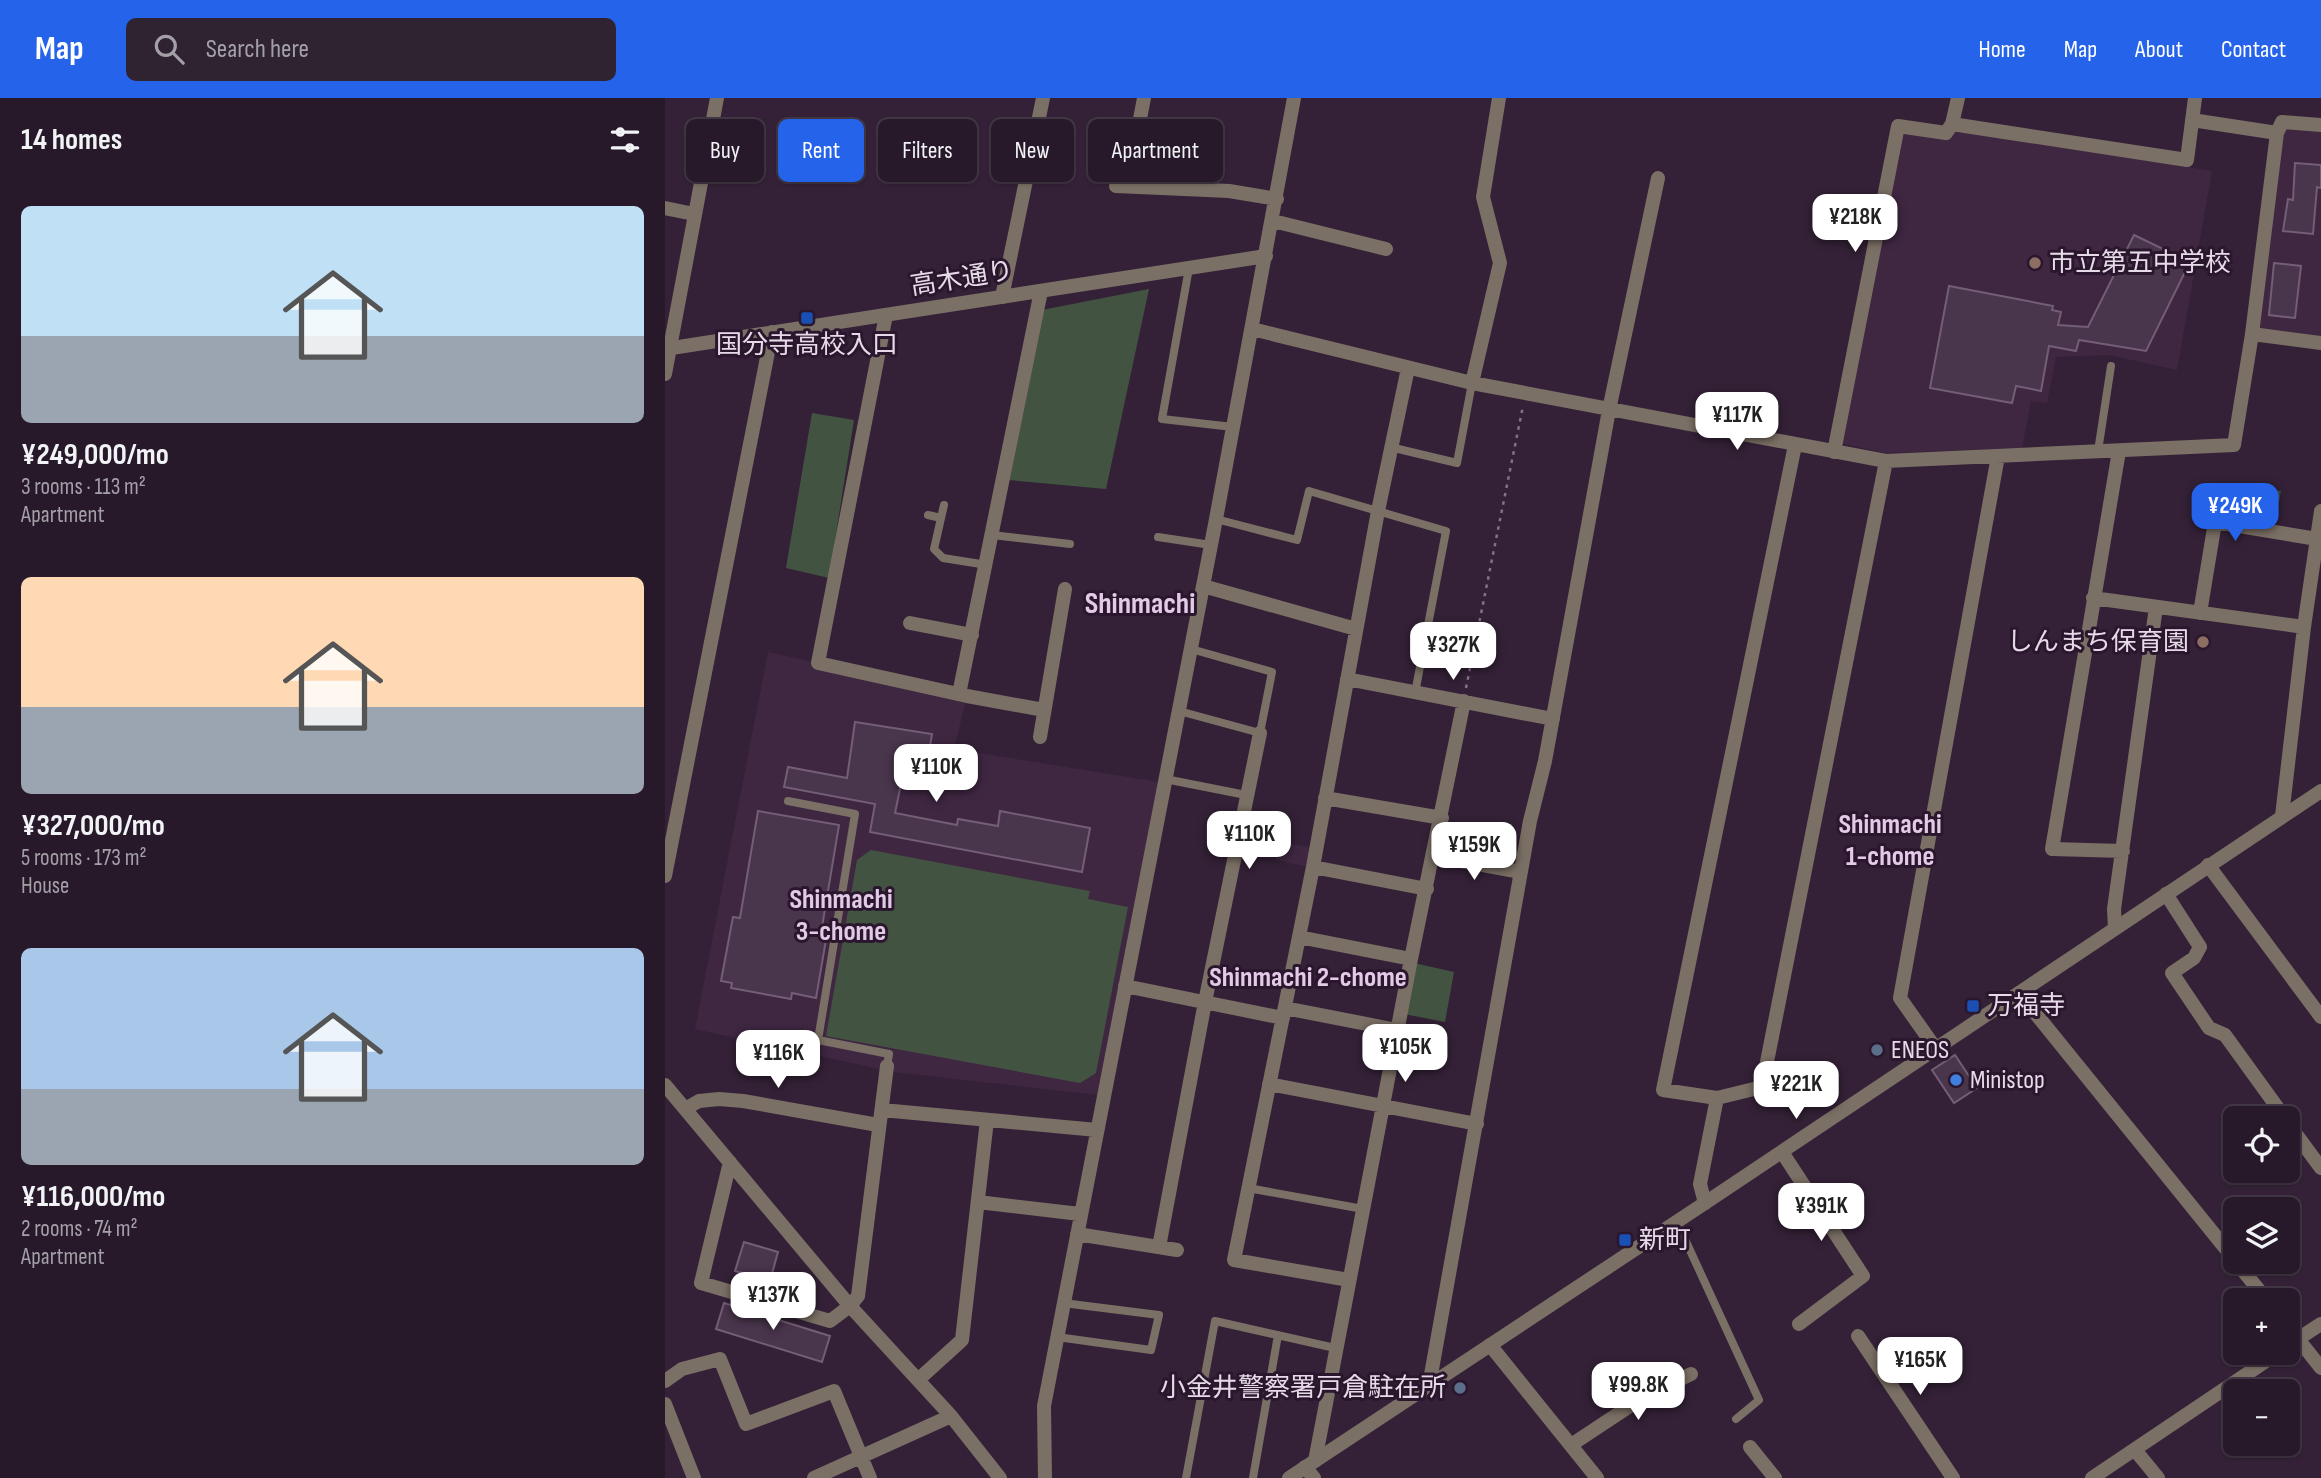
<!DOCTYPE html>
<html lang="en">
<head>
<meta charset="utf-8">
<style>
  :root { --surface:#271929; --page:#2f2231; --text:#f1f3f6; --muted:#a4a0a8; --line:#433846; --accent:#2563eb }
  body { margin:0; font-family:"Sofia Sans Condensed","Noto Sans JP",sans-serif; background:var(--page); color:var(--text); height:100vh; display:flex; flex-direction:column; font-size:26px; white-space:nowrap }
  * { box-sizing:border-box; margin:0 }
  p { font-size:23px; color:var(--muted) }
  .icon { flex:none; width:38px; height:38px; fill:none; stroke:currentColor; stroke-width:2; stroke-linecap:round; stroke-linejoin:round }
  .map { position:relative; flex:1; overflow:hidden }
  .drawer { display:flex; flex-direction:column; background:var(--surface); width:665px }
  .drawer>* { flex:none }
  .hud { position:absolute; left:21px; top:21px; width:665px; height:63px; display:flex; gap:14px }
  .buttons { position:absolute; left:1558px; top:1008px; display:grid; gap:14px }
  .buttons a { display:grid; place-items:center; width:77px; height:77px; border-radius:10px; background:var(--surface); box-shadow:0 2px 5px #0004,0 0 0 2px var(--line); font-size:35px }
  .price { position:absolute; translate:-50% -60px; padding:0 16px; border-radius:14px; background:#fff; color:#222; font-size:23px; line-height:46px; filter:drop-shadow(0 2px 4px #0008) }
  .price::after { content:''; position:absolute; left:50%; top:42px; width:21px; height:16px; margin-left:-10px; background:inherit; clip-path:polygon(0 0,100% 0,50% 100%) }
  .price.selected { background:var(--accent); color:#fff }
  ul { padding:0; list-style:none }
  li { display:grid; align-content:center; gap:14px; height:371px; padding:0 21px }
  li span { display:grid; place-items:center; height:217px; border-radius:10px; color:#555 }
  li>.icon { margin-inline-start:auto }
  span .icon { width:126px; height:126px; fill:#fffc; stroke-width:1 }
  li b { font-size:30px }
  h2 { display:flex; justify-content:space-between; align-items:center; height:84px; padding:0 21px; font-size:30px }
  .pill { padding:0 24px; border-radius:10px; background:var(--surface); box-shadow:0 2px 5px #0004,0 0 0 2px var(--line); font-size:24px; line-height:63px }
  .pill.selected { background:var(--accent); color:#fff }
  header { display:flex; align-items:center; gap:42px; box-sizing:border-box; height:98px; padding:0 35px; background:var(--accent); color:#fff }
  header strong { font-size:33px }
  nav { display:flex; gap:38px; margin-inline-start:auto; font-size:24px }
  .search { width:490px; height:63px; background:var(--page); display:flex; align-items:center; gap:18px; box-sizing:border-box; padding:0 24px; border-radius:10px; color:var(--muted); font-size:26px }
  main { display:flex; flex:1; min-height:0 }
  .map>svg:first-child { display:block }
</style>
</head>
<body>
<header>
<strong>Map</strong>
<div class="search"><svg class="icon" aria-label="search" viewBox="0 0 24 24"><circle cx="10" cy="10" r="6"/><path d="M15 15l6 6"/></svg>Search here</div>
<nav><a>Home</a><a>Map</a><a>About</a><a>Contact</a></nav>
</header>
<main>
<section class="drawer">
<h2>14 homes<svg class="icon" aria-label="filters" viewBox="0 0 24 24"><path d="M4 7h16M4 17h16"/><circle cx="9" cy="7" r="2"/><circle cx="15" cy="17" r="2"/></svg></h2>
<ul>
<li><span style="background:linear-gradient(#bfe0f5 60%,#9aa5b1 0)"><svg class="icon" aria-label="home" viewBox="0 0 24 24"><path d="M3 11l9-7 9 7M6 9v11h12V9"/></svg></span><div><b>¥249,000/mo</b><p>3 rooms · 113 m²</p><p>Apartment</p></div></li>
<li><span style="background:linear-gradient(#ffd9b3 60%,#9aa5b1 0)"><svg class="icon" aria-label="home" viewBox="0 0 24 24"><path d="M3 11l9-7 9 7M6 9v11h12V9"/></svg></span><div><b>¥327,000/mo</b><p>5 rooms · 173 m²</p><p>House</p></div></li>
<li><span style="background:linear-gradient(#a9c7e8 65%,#9aa5b1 0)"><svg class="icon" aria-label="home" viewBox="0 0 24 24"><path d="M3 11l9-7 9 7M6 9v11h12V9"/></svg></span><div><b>¥116,000/mo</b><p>2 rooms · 74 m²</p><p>Apartment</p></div></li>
</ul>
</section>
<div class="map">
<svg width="1656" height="1380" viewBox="0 0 1656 1380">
  <rect width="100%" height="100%" fill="#342137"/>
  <path fill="#3f2742" d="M1620,29L1656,32V239L1591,232Z
    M1291,32L1547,73L1512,272L1444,257L1391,259L1382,305L1366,303L1357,350L1221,355L1175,345L1235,34Z
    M103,554L302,598L289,651L494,684L433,997L229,974L30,931Z
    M615,743L648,750L644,769L611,762Z"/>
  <path fill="#425441" d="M484,191L441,391L344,382L372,213Z
    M147,315L189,322L164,480L121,470Z
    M1590,390L1616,393L1609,431L1583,427Z
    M206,752L425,793L423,801L463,809L431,975L415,985L161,938L192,762Z
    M749,865L789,874L780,924L739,916Z"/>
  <path fill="#49354c" stroke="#735d77" stroke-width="2" d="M1630,65L1656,67V90L1652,89L1648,136L1618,133L1623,101L1628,102Z
    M1469,137L1525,164L1481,253L1414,242L1411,253L1384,248L1376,293L1351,288L1347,305L1265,290L1284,188L1388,208L1387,212L1396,214L1393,227L1423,229Z
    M1609,165L1636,168L1630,220L1604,217Z
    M190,624L267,636L260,679L238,676L230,715L292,727L293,721L333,728L335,713L425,730L417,774L205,734L210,706L119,689L123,669L182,680Z
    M93,713L174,727L156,835L162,836L151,900L127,895L126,901L66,890L67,885L56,883L68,819L75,820Z
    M1290,957L1312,990L1289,1005L1267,972Z
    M79,1144L113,1154L105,1183L70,1173Z
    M59,1205L165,1238L157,1264L51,1231Z"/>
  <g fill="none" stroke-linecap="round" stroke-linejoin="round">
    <path stroke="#827284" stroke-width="2.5" stroke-dasharray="3.5 5" stroke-linecap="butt" d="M801,590L858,308"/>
    <path stroke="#7b7065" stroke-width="8" d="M524,170L497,321L568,329
      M725,349L792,365L807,285
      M1433,353L1446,268
      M279,407L269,451L278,460L322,467
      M263,417L276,420
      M551,421L632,442L644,393L781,433L750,595
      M327,437L405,446
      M493,439L546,447
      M514,613L595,635L607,574L526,551
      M500,681L581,697
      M123,703L190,716L153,942L224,956L222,968
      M583,1090L698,1111
      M1012,1124L1094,1302L1071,1321
      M392,1239L486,1252L494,1217L398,1205
      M521,1380L550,1223L670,1250
      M588,1380L613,1237"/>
    <path stroke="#7b7065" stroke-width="14" d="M1293,0L1287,26L1522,62L1530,0
      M1527,22L1612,35
      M470,47L479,0
      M451,88L564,93L612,101
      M0,110L29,116
      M608,123L721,151
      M337,199L378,0
      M221,217L153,565L302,598L379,612
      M587,231L807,285L1221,363L1569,347L1587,236L1612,35L1617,24L1656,27
      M1587,236L1656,245
      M0,276L52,0
      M807,285L835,165L818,99L834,0
      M1454,353L1387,751L1458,753
      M1169,354L1233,28L1281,35L1287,26
      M538,488L691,531
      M1428,500L1639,529
      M1535,515L1550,424L1652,441
      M245,525L307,537
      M682,581L888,621
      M294,596L376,193
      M375,639L400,491
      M660,700L777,720
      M1617,718L1639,529L1656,413
      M769,758L856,774
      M1543,767L1656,919
      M648,769L762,791
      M0,778L107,234
      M1501,796L1535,849L1529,860L1507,875L1544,930L1560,937L1620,1020
      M1450,830L1449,811L1491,509
      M634,839L746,861
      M460,888L618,920
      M1354,895L1570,1162
      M620,910L732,932
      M1271,951L1235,900L1333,358
      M604,986L812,1026
      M0,987L185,1208L286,1318L335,1380
      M1052,1000L1097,989L1221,363
      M20,1011L34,1003L54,1001L78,1003L213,1027
      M217,1012L432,1032
      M1622,1024L1656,1070
      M1117,1054L1198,1178L1134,1226
      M65,1064L36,1185L165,1223L185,1208L193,1198L222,968
      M313,1104L415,1116
      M1040,1105L1035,1086L1052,1000L998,992L1130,347
      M412,1136L512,1152
      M494,1149L540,904L595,635
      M1571,1164L1602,1202
      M684,1182L569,1162L648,769L713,413L743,270
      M1622,1227L1656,1270
      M1193,1238L1288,1380
      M825,1247L932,1380
      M1622,1248L1656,1226
      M254,1281L297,1242L322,1022
      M0,1283L17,1271L55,1261L81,1326L169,1293L205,1380
      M764,1288L865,723L880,663L944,312L993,80
      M0,1306L29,1380
      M906,1347L977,1300L1026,1276
      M1085,1349L1110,1380
      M1470,1352L1493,1380
      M650,1363L746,861L799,603
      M640,1369L649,1380
      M149,1380L286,1318
      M380,1380L379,1308L551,421L629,0
      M1427,1380L1613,1255"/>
    <path stroke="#7b7065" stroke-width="14" d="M0,251L601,158
      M624,1380L1040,1105L1656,693"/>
  </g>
  <g fill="#8d6e63" stroke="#2a172d" stroke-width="2.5">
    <circle cx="1370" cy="165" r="7"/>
    <circle cx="1538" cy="544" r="7"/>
  </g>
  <g fill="#1a4fb4" stroke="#2a172d" stroke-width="2.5">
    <rect x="135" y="213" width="14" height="14" rx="3.5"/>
    <rect x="1301" y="901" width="14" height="14" rx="3.5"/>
    <rect x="953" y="1135" width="14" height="14" rx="3.5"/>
  </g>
  <g fill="#5c6f8a" stroke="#2a172d" stroke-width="2.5">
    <circle cx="1212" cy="952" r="7"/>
    <circle cx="795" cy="1290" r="7"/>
  </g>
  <circle fill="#3f7fe0" stroke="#2a172d" stroke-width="2.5" cx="1291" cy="982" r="7"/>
  <g text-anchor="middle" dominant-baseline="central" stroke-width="6" stroke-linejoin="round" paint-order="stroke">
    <g font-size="26" fill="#e6dae8" stroke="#2a172d" text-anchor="start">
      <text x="1384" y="165">市立第五中学校</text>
      <text x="142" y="247" text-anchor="middle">国分寺高校入口</text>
      <text x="1524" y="544" text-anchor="end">しんまち保育園</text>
      <text x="1322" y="908">万福寺</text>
      <text x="1226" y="952">ENEOS</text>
      <text x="1305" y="982">Ministop</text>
      <text x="974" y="1142">新町</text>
      <text x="781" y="1290" text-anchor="end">小金井警察署戸倉駐在所</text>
    </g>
    <g font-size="26" fill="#e6dae8" stroke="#2a172d">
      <text transform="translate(297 181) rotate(-9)">高木通り</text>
    </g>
    <g font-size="28" font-weight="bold" fill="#e3cae7" stroke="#2a172d">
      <text x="1225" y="726">Shinmachi<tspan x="1225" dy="32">1-chome</tspan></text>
      <text x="176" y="801">Shinmachi<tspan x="176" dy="32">3-chome</tspan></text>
      <text x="643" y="879">Shinmachi 2-chome</text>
    </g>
    <g font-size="30" font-weight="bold" fill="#e3cae7" stroke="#2a172d">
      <text x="475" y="506">Shinmachi</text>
    </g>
  </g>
</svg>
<div class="buttons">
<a><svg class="icon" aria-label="locate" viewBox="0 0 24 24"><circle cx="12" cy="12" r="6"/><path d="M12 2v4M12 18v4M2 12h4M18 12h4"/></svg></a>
<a><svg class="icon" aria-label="layers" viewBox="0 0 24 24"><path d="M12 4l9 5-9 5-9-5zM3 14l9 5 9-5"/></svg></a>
<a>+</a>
<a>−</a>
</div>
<b class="price" style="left:1190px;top:156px">¥218K</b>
<b class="price" style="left:1072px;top:354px">¥117K</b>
<b class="price selected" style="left:1570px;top:445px">¥249K</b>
<b class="price" style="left:788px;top:584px">¥327K</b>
<b class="price" style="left:271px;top:706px">¥110K</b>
<b class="price" style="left:584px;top:773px">¥110K</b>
<b class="price" style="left:809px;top:784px">¥159K</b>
<b class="price" style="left:740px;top:986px">¥105K</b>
<b class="price" style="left:113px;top:992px">¥116K</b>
<b class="price" style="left:1131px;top:1023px">¥221K</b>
<b class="price" style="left:1156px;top:1145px">¥391K</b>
<b class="price" style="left:108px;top:1234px">¥137K</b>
<b class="price" style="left:1255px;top:1299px">¥165K</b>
<b class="price" style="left:973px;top:1324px">¥99.8K</b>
<div class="hud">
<a class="pill">Buy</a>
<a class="pill selected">Rent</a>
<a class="pill">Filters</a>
<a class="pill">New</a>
<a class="pill">Apartment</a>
</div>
</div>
</main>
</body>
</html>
